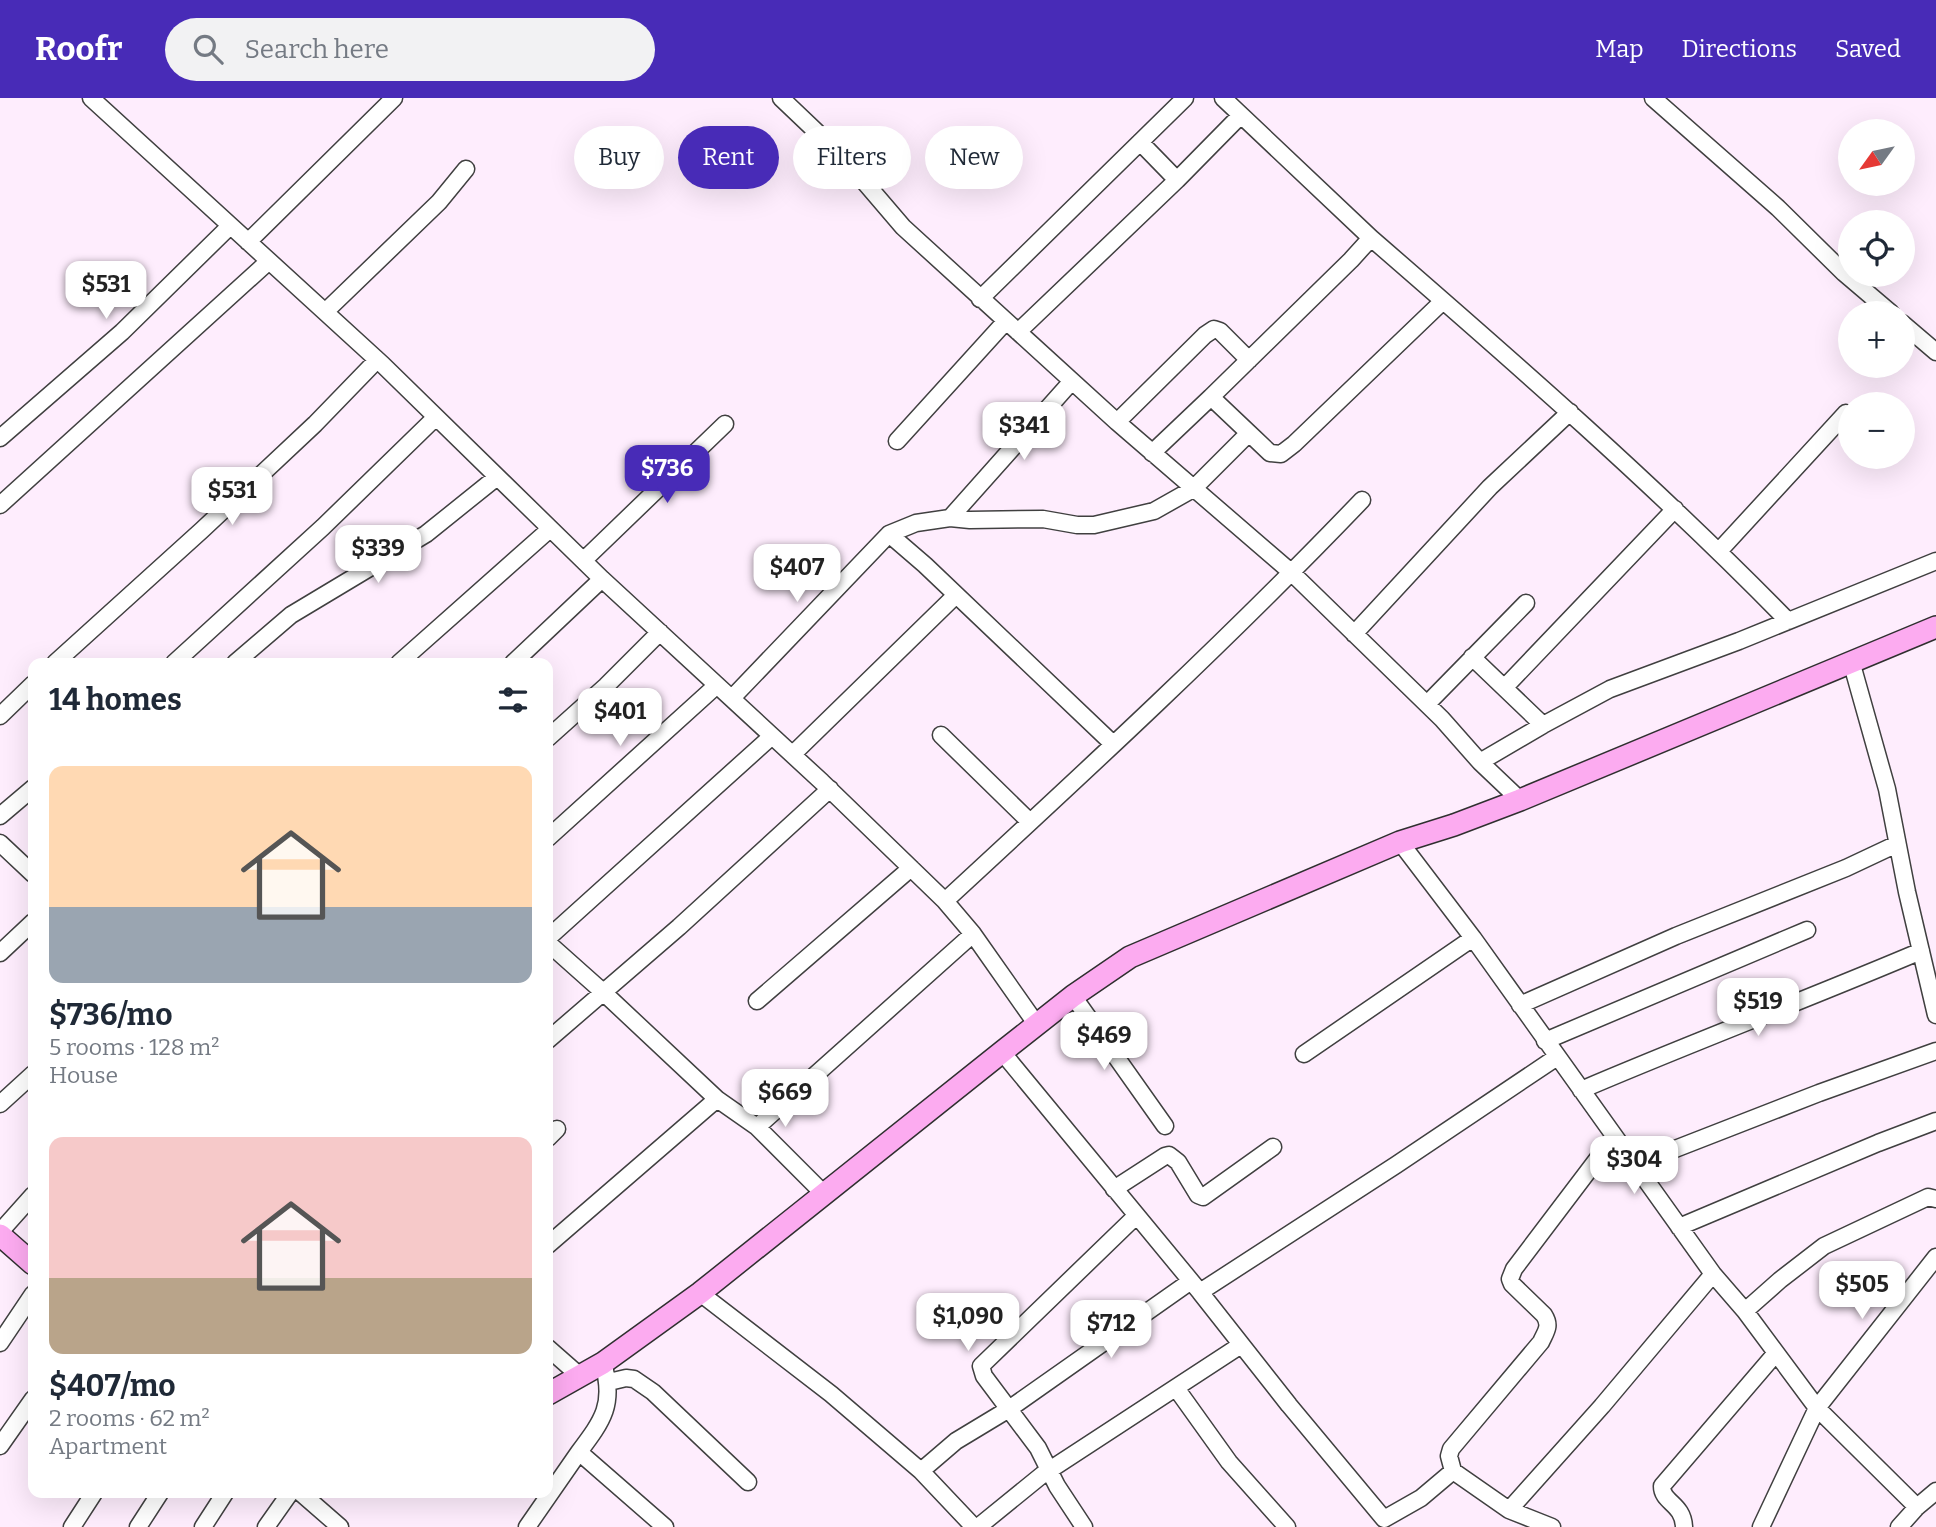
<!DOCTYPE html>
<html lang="en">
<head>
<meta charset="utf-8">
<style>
  :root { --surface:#fff; --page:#f2f2f3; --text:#1f2937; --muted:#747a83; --accent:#482bb7 }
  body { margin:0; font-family:Bitter,serif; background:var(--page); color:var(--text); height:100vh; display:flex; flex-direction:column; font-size:26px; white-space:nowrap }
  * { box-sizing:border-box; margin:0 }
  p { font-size:23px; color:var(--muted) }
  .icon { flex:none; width:38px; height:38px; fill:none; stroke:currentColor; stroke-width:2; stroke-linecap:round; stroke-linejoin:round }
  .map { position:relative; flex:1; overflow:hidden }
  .drawer { position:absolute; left:28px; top:560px; width:525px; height:840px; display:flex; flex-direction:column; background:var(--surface); border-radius:14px; box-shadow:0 7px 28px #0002 }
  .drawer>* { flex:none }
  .guide { position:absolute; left:574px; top:28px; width:665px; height:63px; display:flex; gap:14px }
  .needle { width:46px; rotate:237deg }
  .tools { position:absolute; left:1838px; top:21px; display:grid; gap:14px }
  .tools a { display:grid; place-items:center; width:77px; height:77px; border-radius:50%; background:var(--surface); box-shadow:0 7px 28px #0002; font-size:35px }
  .price { position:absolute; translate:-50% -60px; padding:0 16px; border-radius:14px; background:#fff; color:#222; font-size:23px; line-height:46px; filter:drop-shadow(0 2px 4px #0008) }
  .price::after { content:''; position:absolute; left:50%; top:42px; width:21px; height:16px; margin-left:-10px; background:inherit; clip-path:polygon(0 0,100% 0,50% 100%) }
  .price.current { background:var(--accent); color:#fff }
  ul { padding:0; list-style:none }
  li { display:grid; align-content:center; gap:14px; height:371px; padding:0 21px }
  li span { display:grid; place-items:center; height:217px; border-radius:14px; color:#555 }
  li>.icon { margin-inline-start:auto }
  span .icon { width:126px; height:126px; fill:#fffc; stroke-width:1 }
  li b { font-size:30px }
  h2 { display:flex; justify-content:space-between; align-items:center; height:84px; padding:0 21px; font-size:30px }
  .pill { padding:0 24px; border-radius:32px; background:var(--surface); box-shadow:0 7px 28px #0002; font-size:24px; line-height:63px }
  .pill.current { background:var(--accent); color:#fff }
  header { display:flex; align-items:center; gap:42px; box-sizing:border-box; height:98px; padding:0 35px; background:var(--accent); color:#fff }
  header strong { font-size:33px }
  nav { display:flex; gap:38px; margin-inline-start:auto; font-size:24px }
  .search { width:490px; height:63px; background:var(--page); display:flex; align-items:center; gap:18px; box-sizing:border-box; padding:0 24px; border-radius:38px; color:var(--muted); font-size:26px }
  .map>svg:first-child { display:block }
</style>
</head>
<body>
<header>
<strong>Roofr</strong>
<div class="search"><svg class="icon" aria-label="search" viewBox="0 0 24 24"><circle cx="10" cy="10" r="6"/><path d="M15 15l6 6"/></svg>Search here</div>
<nav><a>Map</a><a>Directions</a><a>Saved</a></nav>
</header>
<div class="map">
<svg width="1936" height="1429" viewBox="0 0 1936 1429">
  <rect width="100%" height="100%" fill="#feedfd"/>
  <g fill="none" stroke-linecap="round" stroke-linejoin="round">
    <g stroke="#404040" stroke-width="19">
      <path id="minor" d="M91,0L383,267L602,481L822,684L945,803L973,836L1037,927
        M781,0L844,60L903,129L1117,324L1292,475L1442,621L1480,664L1520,702
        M1653,0L1778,110L1844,175L1891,215
        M1140,44L1177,82
        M1371,140C1514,264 1656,388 1788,523
        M248,144L394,0
        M980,201L1185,0
        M325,214L439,104L466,71
        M1902,225L1936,254
        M1018,234L1177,82L1241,17
        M1117,324L1205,237L1214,231L1220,233L1249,262
        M1249,335L1270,355L1281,356L1294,346L1443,203
        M0,340L122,234L230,128
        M897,343L1006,223
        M1152,355L1211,299
        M0,407L269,163
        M950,420L1072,283
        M1720,452L1846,315
        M584,462L725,326
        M1354,536L1490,389L1570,314
        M1472,559L1543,627
        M1851,563L1887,691L1907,794L1936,917
        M55,565L202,432L315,326L377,262
        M174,565L323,429L436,319
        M235,565L291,517L426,436L497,379
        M399,565L550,431
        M513,565L602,481
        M1505,589L1675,411
        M732,600L889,436
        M1427,606L1526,505
        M0,618L33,586
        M941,637L1030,724
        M548,640L606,588L660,534
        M1113,646L925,467L889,436L916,425L950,420L970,422L1043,421L1077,427H1094L1154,413L1193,391L1249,335L1211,299L1351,162L1371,140L1223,0
        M793,656L956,497
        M1480,664L1543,627L1610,591L1739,543L1936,463
        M0,718L33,690
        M548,740L717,587
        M1400,744L1473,840L1713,1176L1745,1213L1817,1310L1917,1409
        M0,745L33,776
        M945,803C1087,672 1229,541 1362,402
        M548,840L772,638
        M548,845L603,894L717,1001L548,1147
        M0,855L33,824
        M1073,898L1165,1028
        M757,903L911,770
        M1520,907L1676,838L1846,770L1897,746
        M548,942L679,829L830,691
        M1545,943L1807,832
        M1002,954L1200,1194L1289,1307L1384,1421L1421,1400L1453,1373L1509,1412L1552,1429
        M1304,956L1473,840
        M1581,992C1693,944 1808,901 1921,853
        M717,1001L757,1029L824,1096
        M0,1006L33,976
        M757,1029L973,836
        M548,1040L557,1031
        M1634,1067L1819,995L1936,953
        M1114,1091L1165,1058L1169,1057L1178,1064L1198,1097L1203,1099L1273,1049
        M1679,1129L1878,1045L1936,1023
        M0,1134L33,1097
        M1200,1194L1396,1067L1557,959
        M700,1195L831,1296L921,1373L974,1429
        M1745,1213L1780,1182L1824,1148L1928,1099L1936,1101
        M0,1245L33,1196
        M548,1250L581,1279
        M603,1265C615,1306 603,1322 579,1354L665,1429
        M609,1284L626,1280L634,1281L653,1294L748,1384
        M1176,1290L1229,1364L1287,1429
        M0,1348L33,1301
        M921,1373L956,1343L1009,1311L1191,1183
        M1453,1373L1449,1358L1451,1351L1541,1244C1546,1233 1551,1228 1544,1217L1512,1186L1510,1181L1514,1171L1614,1039
        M301,1395L340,1429
        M1509,1412L1602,1308L1713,1176
        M72,1429L94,1395
        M138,1429L160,1395
        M203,1429L225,1395
        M266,1429L290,1395
        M527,1429L579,1354
        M978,1429L1042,1377L1241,1247
        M1084,1429L1057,1388L1038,1350L984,1278L981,1268L1136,1118
        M1684,1429C1683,1405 1662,1405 1662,1388L1776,1255
        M1761,1429L1817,1310L1936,1159
        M1899,1429L1917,1409L1936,1393"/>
    </g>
    <g stroke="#2f2f2f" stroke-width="24">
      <path id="secondary" d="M0,1137L33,1166
        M548,1296L603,1265L700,1195L1002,954L1073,898L1130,859L1400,744L1454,727L1520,702L1936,529"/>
    </g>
    <use href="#minor" stroke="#fff" stroke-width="16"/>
    <use href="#secondary" stroke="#fcabf0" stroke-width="21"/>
  </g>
</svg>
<div class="tools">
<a><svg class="needle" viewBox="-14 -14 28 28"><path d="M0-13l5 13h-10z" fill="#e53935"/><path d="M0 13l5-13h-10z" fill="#747a83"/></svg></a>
<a><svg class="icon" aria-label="locate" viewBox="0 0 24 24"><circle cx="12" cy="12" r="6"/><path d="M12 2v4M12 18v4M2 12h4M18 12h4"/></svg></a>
<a>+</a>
<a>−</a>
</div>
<b class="price" style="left:106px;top:223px">$531</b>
<b class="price" style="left:1024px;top:364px">$341</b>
<b class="price current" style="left:667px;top:407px">$736</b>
<b class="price" style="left:232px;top:429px">$531</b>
<b class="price" style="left:378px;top:487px">$339</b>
<b class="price" style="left:797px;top:506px">$407</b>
<b class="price" style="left:620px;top:650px">$401</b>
<b class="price" style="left:1758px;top:940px">$519</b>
<b class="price" style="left:1104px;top:974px">$469</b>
<b class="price" style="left:785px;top:1031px">$669</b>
<b class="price" style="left:1634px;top:1098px">$304</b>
<b class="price" style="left:1862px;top:1223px">$505</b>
<b class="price" style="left:968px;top:1255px">$1,090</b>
<b class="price" style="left:1111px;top:1262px">$712</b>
<div class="guide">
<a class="pill">Buy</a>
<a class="pill current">Rent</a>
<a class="pill">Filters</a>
<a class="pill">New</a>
</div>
<section class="drawer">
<h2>14 homes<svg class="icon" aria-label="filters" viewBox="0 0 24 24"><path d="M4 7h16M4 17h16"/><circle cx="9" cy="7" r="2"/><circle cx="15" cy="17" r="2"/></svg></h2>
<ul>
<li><span style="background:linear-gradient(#ffd9b3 65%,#9aa5b1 0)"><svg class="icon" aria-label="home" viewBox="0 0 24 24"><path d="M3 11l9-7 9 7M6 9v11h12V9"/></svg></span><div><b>$736/mo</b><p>5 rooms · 128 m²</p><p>House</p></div></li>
<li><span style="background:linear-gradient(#f6c9c9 65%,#b9a48a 0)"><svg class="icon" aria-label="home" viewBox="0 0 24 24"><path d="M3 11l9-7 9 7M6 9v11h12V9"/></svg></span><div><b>$407/mo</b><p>2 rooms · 62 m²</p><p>Apartment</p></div></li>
</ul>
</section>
</div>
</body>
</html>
